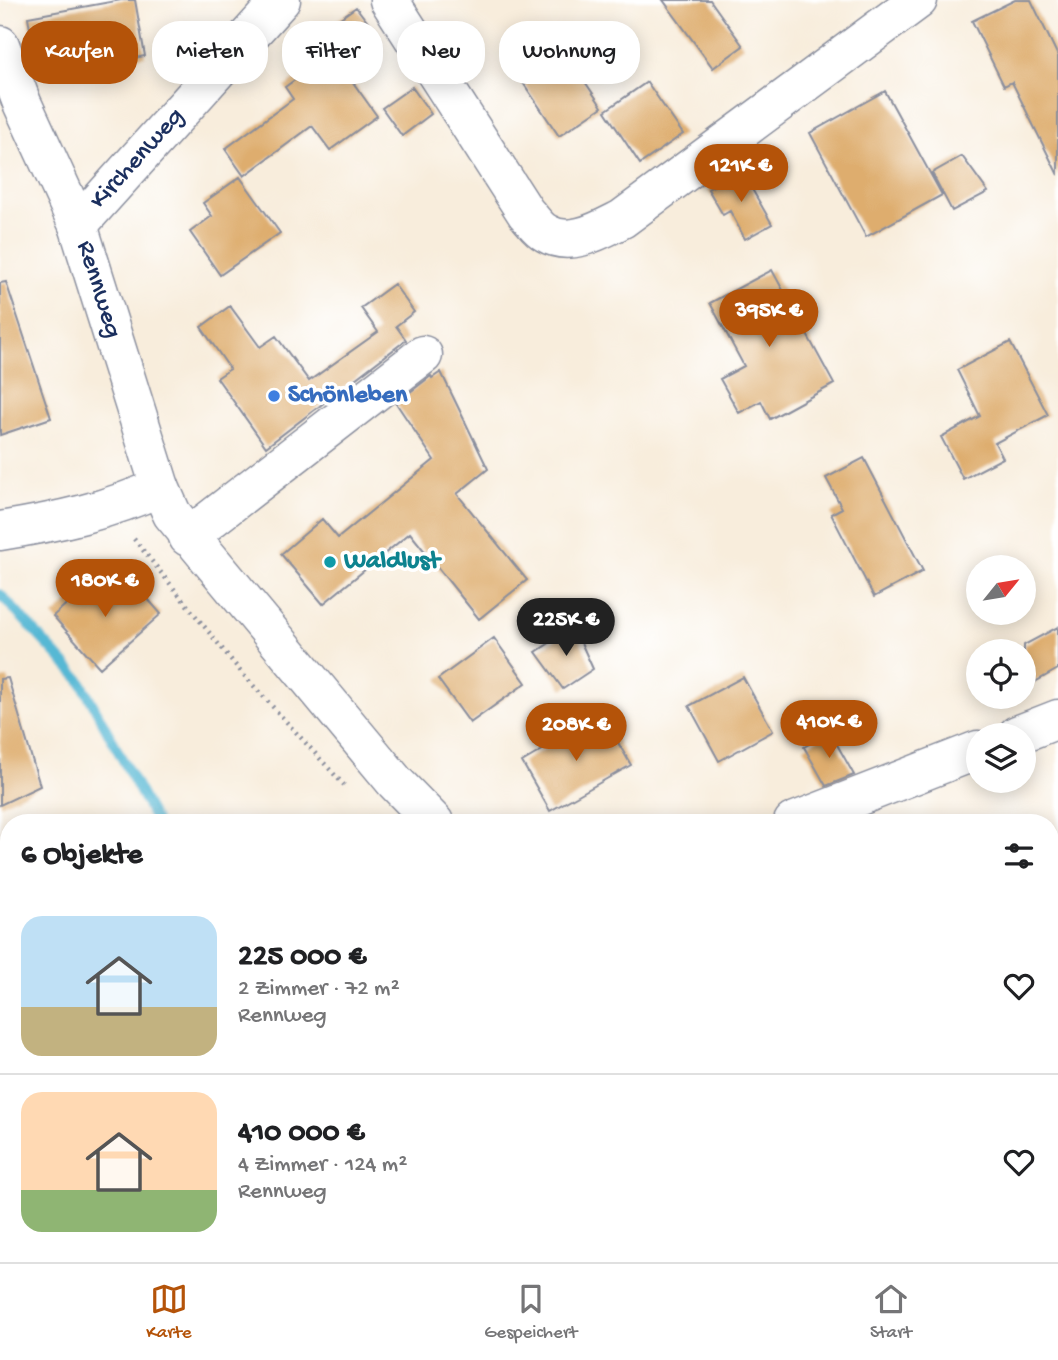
<!DOCTYPE html>
<html lang="de">
<head>
<meta charset="utf-8">
<style>
  :root { --surface:#fff; --page:#f6f6f6; --text:#202124; --muted:#757577; --line:#e0e0e0; --accent:#b45309 }
  body { margin:0; font-family:"Gochi Hand",sans-serif; background:var(--page); color:var(--text); height:100vh; display:flex; flex-direction:column; font-size:26px; white-space:nowrap }
  * { box-sizing:border-box; margin:0 }
  p { font-size:23px; color:var(--muted) }
  .icon { flex:none; width:38px; height:38px; fill:none; stroke:currentColor; stroke-width:2; stroke-linecap:round; stroke-linejoin:round }
  .map { position:relative; flex:1; overflow:hidden }
  .details { position:absolute; left:0px; top:814px; width:1059px; height:450px; display:flex; flex-direction:column; background:var(--surface); border-radius:28px 28px 0 0; box-shadow:0 4px 18px #0003 }
  .details>* { flex:none }
  .guide { position:absolute; left:21px; top:21px; width:700px; height:63px; display:flex; gap:14px }
  .needle { width:46px; rotate:60deg }
  .tools { position:absolute; left:966px; top:555px; display:grid; gap:14px }
  .tools a { display:grid; place-items:center; width:70px; height:70px; border-radius:50%; background:var(--surface); box-shadow:0 4px 18px #0003; font-size:35px }
  .price { position:absolute; translate:-50% -60px; padding:0 16px; border-radius:24px; background:var(--accent); color:#fff; font-size:23px; line-height:46px; filter:drop-shadow(0 2px 4px #0008) }
  .price::after { content:''; position:absolute; left:50%; top:42px; width:21px; height:16px; margin-left:-10px; background:inherit; clip-path:polygon(0 0,100% 0,50% 100%) }
  .price.current { background:#222; color:#fff }
  ul { padding:0; list-style:none }
  li { display:flex; align-items:center; gap:21px; height:175px; padding:0 21px }
  li+li { border-top:2px solid var(--line) }
  li span { display:grid; place-items:center; flex:none; width:196px; height:140px; border-radius:21px; color:#555 }
  li>.icon { margin-inline-start:auto }
  span .icon { width:84px; height:84px; fill:#fffc; stroke-width:1 }
  li b { font-size:30px }
  h2 { display:flex; justify-content:space-between; align-items:center; height:84px; padding:0 21px; font-size:30px }
  .chip { padding:0 24px; border-radius:28px; background:var(--surface); box-shadow:0 4px 18px #0003; font-size:24px; line-height:63px }
  .chip.current { background:var(--accent); color:#fff }
  .dock { display:flex; justify-content:space-around; align-items:center; height:98px; border-top:2px solid var(--line); background:var(--surface); font-size:19px; color:var(--muted) }
  .dock a { display:grid; justify-items:center; gap:4px }
  .dock .current { color:var(--accent) }
  .map>svg:first-child { display:block }
</style>
</head>
<body>
<div class="map">
<svg width="1058" height="1262" viewBox="0 0 1058 1262">
  <rect width="100%" height="100%" fill="#fff"/>
  <filter id="ink" filterUnits="userSpaceOnUse"><feTurbulence type="fractalNoise" baseFrequency=".0143" numOctaves="2"/><feDisplacementMap in="SourceGraphic" scale="14" xChannelSelector="R" yChannelSelector="G"/><feConvolveMatrix kernelMatrix="1 2 1 2 8 2 1 2 1" color-interpolation-filters="sRGB"/></filter>
  <filter id="wash" filterUnits="userSpaceOnUse"><feTurbulence type="fractalNoise" baseFrequency=".00686" numOctaves="4" result="noise"/><feDisplacementMap in="SourceGraphic" scale="28" xChannelSelector="R" yChannelSelector="G"/><feGaussianBlur stdDeviation="1.57" result="paint"/><feColorMatrix in="noise" values="0 0 0 0 0 0 0 0 0 0 0 0 0 0 0 0 0 1.4 0 .05"/><feComposite in="paint" operator="in"/></filter>
  <g filter="url(#wash)">
    <rect width="100%" height="100%" fill="#f8eddc"/>
    <g fill="none" stroke-linecap="round" stroke-linejoin="round">
      <path stroke="#56b8d4" stroke-width="10" d="M0,594L80,680L156,822
        M383,1255L387,1262"/>
    </g>
    <g id="blocks">
      <path fill="#dead6e" d="M121,0H135L145,56L38,76L28,17Z
        M663,0H710L743,46L713,68Z
        M1015,0H1031L1058,56V175L1012,82L1004,86L972,21Z
        M356,7L376,33L346,55L326,28Z
        M550,30L602,107L559,136L507,59Z
        M332,53L377,116L330,150L312,126L244,176L225,149L293,99L285,87Z
        M647,82L683,134L640,164L605,111Z
        M412,87L431,114L402,136L382,108Z
        M885,91L942,195L866,237L810,133Z
        M962,156L988,192L952,211L932,173Z
        M741,170L772,224L745,239L730,211L723,215L708,189Z
        M240,177L280,233L220,275L190,232L212,216L203,203Z
        M772,270L834,384L770,419L761,401L739,413L720,379L744,366L710,303Z
        M6,282L51,418L0,435V283Z
        M394,284L414,312L396,326L406,340L266,447L217,378L230,369L201,327L230,306L260,347L276,336L309,381L378,332L361,308Z
        M1010,342L1048,415L995,443L1003,458L963,479L941,437L980,416L957,370Z
        M441,372L488,469L457,494L527,580L479,619L410,533L323,604L281,554L322,519L338,538L434,460L396,403L431,376L432,378Z
        M864,458L923,571L874,597L831,514L842,508L826,478Z
        M101,573L126,601L139,589L161,614L100,668L53,616Z
        M574,627L593,669L563,689L536,652Z
        M1058,627V669L1024,688V645Z
        M494,638L526,683L470,723L438,679Z
        M743,677L773,731L719,761L689,706Z
        M8,678L40,786L0,805V679Z
        M602,715L631,765L550,811L522,762Z
        M830,732L854,775L826,786L804,747Z"/>
    </g>
  </g>
  <g filter="url(#ink)">
    <use href="#blocks" fill-opacity="0" stroke="#8a8e9d" stroke-width="2"/>
    <g fill="none" stroke-linecap="round" stroke-linejoin="round">
      <g stroke="#8a8e9d" stroke-width="41">
        <g id="minor">
          <path d="M389,0L526,213C532,219 538,229 546,233C570,248 600,230 622,219L918,0"/>
          <path id="s1" d="M0,45L22,103L78,225L160,487L172,514L395,782L434,822"/>
          <path id="s2" d="M78,225L281,0"/>
          <path d="M0,531C56,522 108,511 160,487"/>
          <path d="M188,537L423,355"/>
          <path d="M1017,735L1058,719"/>
          <path d="M793,822L978,750"/>
          <path d="M858,1255L862,1262"/>
        </g>
      </g>
      <path stroke="#8a8e9d" stroke-width="4.5" stroke-dasharray="2 5" stroke-linecap="butt" d="M134,539L241,672L344,785"/>
      <use href="#minor" stroke="#fff" stroke-width="38"/>
    </g>
  </g>
  <circle fill="#3f7fe0" stroke="#fff" stroke-width="2.5" cx="274" cy="396" r="7"/>
  <circle fill="#0f9aa8" stroke="#fff" stroke-width="2.5" cx="330" cy="562" r="7"/>
  <g text-anchor="middle" dominant-baseline="central" stroke-width="7" stroke-linejoin="round" paint-order="stroke">
    <g font-size="26" fill="#1b2f5e" stroke="#fff">
      <text stroke="none"><textPath href="#s2" startOffset="89">Kirchenweg</textPath></text>
      <text stroke="none"><textPath href="#s1" startOffset="264">Rennweg</textPath></text>
    </g>
    <g font-size="26" font-weight="bold" fill="#366cbe" stroke="#fff" text-anchor="start">
      <text x="288" y="396">Schönleben</text>
    </g>
    <g font-size="26" font-weight="bold" fill="#0d838f" stroke="#fff" text-anchor="start">
      <text x="344" y="562">Waldlust</text>
    </g>
  </g>
</svg>
<div class="tools">
<a><svg class="needle" viewBox="-14 -14 28 28"><path d="M0-13l5 13h-10z" fill="#e53935"/><path d="M0 13l5-13h-10z" fill="#757577"/></svg></a>
<a><svg class="icon" aria-label="locate" viewBox="0 0 24 24"><circle cx="12" cy="12" r="6"/><path d="M12 2v4M12 18v4M2 12h4M18 12h4"/></svg></a>
<a><svg class="icon" aria-label="layers" viewBox="0 0 24 24"><path d="M12 4l9 5-9 5-9-5zM3 14l9 5 9-5"/></svg></a>
</div>
<b class="price" style="left:741px;top:204px">121K €</b>
<b class="price" style="left:769px;top:349px">395K €</b>
<b class="price" style="left:105px;top:619px">180K €</b>
<b class="price current" style="left:566px;top:658px">225K €</b>
<b class="price" style="left:829px;top:760px">410K €</b>
<b class="price" style="left:576px;top:763px">208K €</b>
<div class="guide">
<a class="chip current">Kaufen</a>
<a class="chip">Mieten</a>
<a class="chip">Filter</a>
<a class="chip">Neu</a>
<a class="chip">Wohnung</a>
</div>
<section class="details">
<h2>6 Objekte<svg class="icon" aria-label="filters" viewBox="0 0 24 24"><path d="M4 7h16M4 17h16"/><circle cx="9" cy="7" r="2"/><circle cx="15" cy="17" r="2"/></svg></h2>
<ul>
<li><span style="background:linear-gradient(#bfe0f5 65%,#c2b280 0)"><svg class="icon" aria-label="home" viewBox="0 0 24 24"><path d="M3 11l9-7 9 7M6 9v11h12V9"/></svg></span><div><b>225 000 €</b><p>2 Zimmer · 72 m²</p><p>Rennweg</p></div><svg class="icon" aria-label="heart" viewBox="0 0 24 24"><path d="M12 20l-8-8c-3-5 5-10 8-4 3-6 11-1 8 4z"/></svg></li>
<li><span style="background:linear-gradient(#ffd9b3 70%,#8fb573 0)"><svg class="icon" aria-label="home" viewBox="0 0 24 24"><path d="M3 11l9-7 9 7M6 9v11h12V9"/></svg></span><div><b>410 000 €</b><p>4 Zimmer · 124 m²</p><p>Rennweg</p></div><svg class="icon" aria-label="heart" viewBox="0 0 24 24"><path d="M12 20l-8-8c-3-5 5-10 8-4 3-6 11-1 8 4z"/></svg></li>
</ul>
</section>
</div>
<nav class="dock">
<a class="current"><svg class="icon" aria-label="map" viewBox="0 0 24 24"><path d="M3 6l6-2 6 2 6-2v14l-6 2-6-2-6 2zM9 4v14M15 6v14"/></svg>Karte</a>
<a><svg class="icon" aria-label="saved" viewBox="0 0 24 24"><path d="M7 4h10v16l-5-4-5 4z"/></svg>Gespeichert</a>
<a><svg class="icon" aria-label="home" viewBox="0 0 24 24"><path d="M3 11l9-7 9 7M6 9v11h12V9"/></svg>Start</a>
</nav>
</body>
</html>
